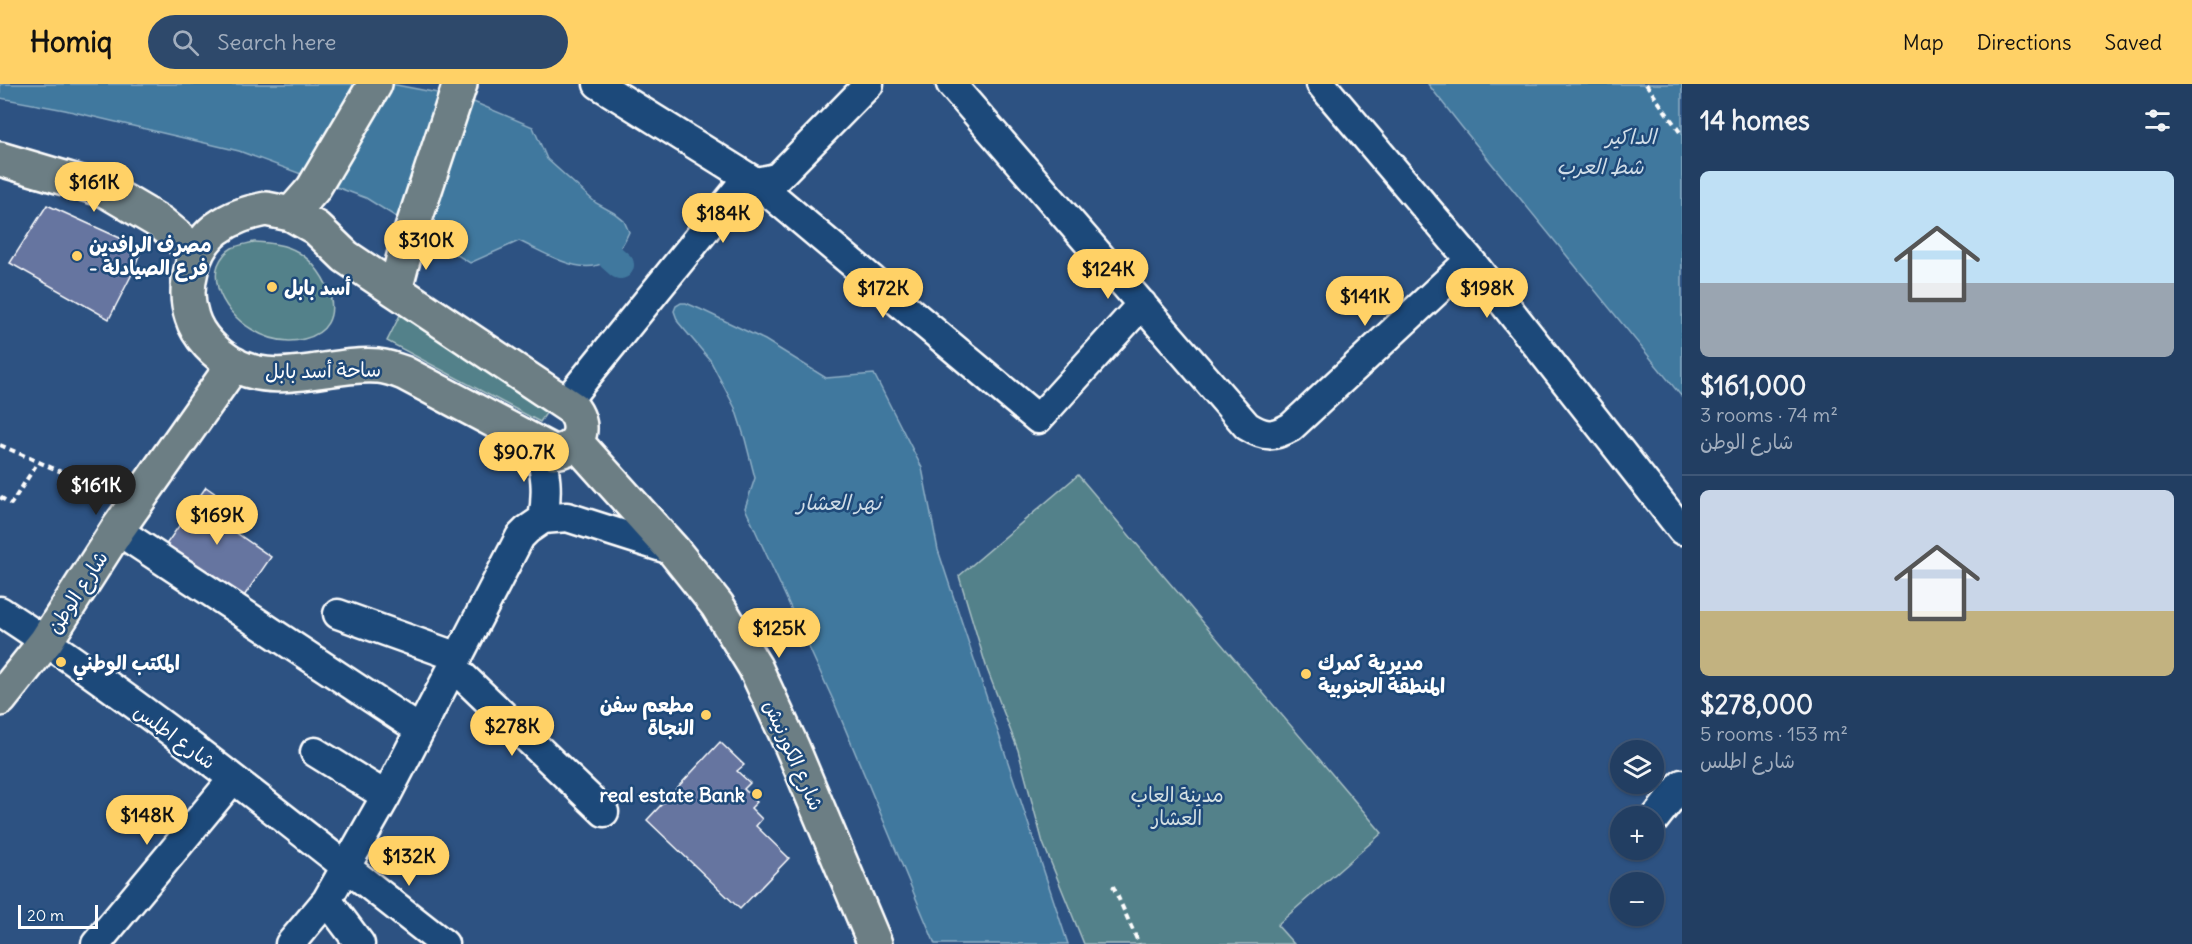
<!DOCTYPE html>
<html lang="en">
<head>
<meta charset="utf-8">
<style>
  :root { --surface:#223e62; --page:#2e496b; --text:#f1f3f6; --muted:#a2aebe; --line:#3f5777; --accent:#ffd166 }
  body { margin:0; font-family:Delius,"Playpen Sans Arabic",sans-serif; background:var(--page); color:var(--text); height:100vh; display:flex; flex-direction:column; font-size:22px; white-space:nowrap }
  * { box-sizing:border-box; margin:0 }
  p { font-size:20px; color:var(--muted) }
  .icon { flex:none; width:33px; height:33px; fill:none; stroke:currentColor; stroke-width:2; stroke-linecap:round; stroke-linejoin:round }
  .map { position:relative; flex:1; overflow:hidden }
  .details { display:flex; flex-direction:column; background:var(--surface); width:510px }
  .details>* { flex:none }
  .buttons { position:absolute; left:1610px; top:656px; display:grid; gap:12px }
  .buttons a { display:grid; place-items:center; width:54px; height:54px; border-radius:50%; background:var(--surface); box-shadow:0 2px 4px #0004,0 0 0 2px var(--line); font-size:30px }
  .scale { position:absolute; left:18px; bottom:15px; width:80px; box-sizing:border-box; padding-left:6px; border:3px solid #fff; border-top:0; font-size:16px; line-height:21px; white-space:nowrap; color:#fff; -webkit-text-stroke:4px #1f4a7a; paint-order:stroke }
  .price { position:absolute; translate:-50% -51px; padding:0 14px; border-radius:21px; background:var(--accent); color:#111; font-size:20px; line-height:39px; filter:drop-shadow(0 2px 3px #0008) }
  .price::after { content:''; position:absolute; left:50%; top:36px; width:18px; height:14px; margin-left:-9px; background:inherit; clip-path:polygon(0 0,100% 0,50% 100%) }
  .price.active { background:#222; color:#fff }
  ul { padding:0; list-style:none }
  li { display:grid; align-content:center; gap:12px; height:318px; padding:0 18px }
  li+li { border-top:2px solid var(--line) }
  li span { display:grid; place-items:center; height:186px; border-radius:9px; color:#555 }
  li>.icon { margin-inline-start:auto }
  span .icon { width:108px; height:108px; fill:#fffc; stroke-width:1 }
  li b { font-size:26px }
  h2 { display:flex; justify-content:space-between; align-items:center; height:72px; padding:0 18px; font-size:26px }
  header { display:flex; align-items:center; gap:36px; box-sizing:border-box; height:84px; padding:0 30px; background:var(--accent); color:#111 }
  header strong { font-size:28px }
  nav { display:flex; gap:33px; margin-inline-start:auto; font-size:21px }
  .search { width:420px; height:54px; background:var(--page); display:flex; align-items:center; gap:15px; box-sizing:border-box; padding:0 21px; border-radius:33px; color:var(--muted); font-size:22px }
  main { display:flex; flex:1; min-height:0 }
  .map>svg:first-child { display:block }
</style>
</head>
<body>
<header>
<strong>Homiq</strong>
<div class="search"><svg class="icon" aria-label="search" viewBox="0 0 24 24"><circle cx="10" cy="10" r="6"/><path d="M15 15l6 6"/></svg>Search here</div>
<nav><a>Map</a><a>Directions</a><a>Saved</a></nav>
</header>
<main>
<div class="map">
<svg width="1682" height="860" viewBox="0 0 1682 860">
  <rect width="100%" height="100%" fill="#2d5282"/>
  <filter id="ink" filterUnits="userSpaceOnUse"><feTurbulence type="fractalNoise" baseFrequency=".0167" numOctaves="2"/><feDisplacementMap in="SourceGraphic" scale="12" xChannelSelector="R" yChannelSelector="G"/><feConvolveMatrix kernelMatrix="1 2 1 2 8 2 1 2 1" color-interpolation-filters="sRGB"/></filter>
  <g filter="url(#ink)">
    <path fill="#53818a" stroke="#a9c0c4" stroke-width="1.5" d="M254,158C268,159 285,160 298,168C328,186 353,243 304,255C269,264 228,237 218,204C216,196 215,189 218,181C221,174 225,168 232,164C238,161 247,160 254,158Z
      M401,229L547,328L540,338L387,257Z
      M1078,391L1382,749L1277,841L1294,860H1084L1043,759L1018,666L987,585L959,492Z"/>
    <path fill="#41789e" stroke="#8daec5" stroke-width="1.5" d="M0,0H391L464,14L533,43L547,75L596,119L614,129L624,137L629,148C603,207 562,177 519,157L470,179L366,114L239,67L65,26L0,14Z
      M1428,0H1682V313L1461,42Z
      M681,219H686L700,225L765,256L826,294L874,290L922,384L938,466L1068,860H935L834,618L745,424L755,394L745,355L735,324L710,276L678,238L674,227L676,222Z"/>
    <g fill="none" stroke-linecap="round" stroke-linejoin="round">
      <path stroke="#41789e" stroke-width="28" d="M612,174L620,181"/>
    </g>
    <path fill="#6674a0" stroke="#fff" stroke-width="1.5" d="M47,121L142,164L131,192L109,235L10,179Z
      M206,403L230,420L218,436L271,473L242,515L165,462Z
      M720,658L744,681L737,687L750,699L744,705L757,718L751,724L762,735L756,742L789,774L740,825L647,736Z"/>
    <g fill="none" stroke-linecap="round" stroke-linejoin="round">
      <g stroke="#fff" stroke-width="33">
        <path id="minor" d="M598,0L757,99L1038,335L1142,220
          M951,0L1247,342C1265,353 1273,353 1291,343L1470,176
          M1321,0L1470,176L1682,446
          M565,319L739,104C751,96 765,98 778,93L869,0
          M538,361C546,387 548,408 543,435
          M117,446L420,646
          M0,527C155,628 298,746 444,860
          M338,530L458,573
          M453,583L604,728
          M315,668L386,712
          M1653,737L1682,700
          M327,816L360,860
          M96,860L233,695
          M290,860L327,816L386,712L520,453L527,446L543,435L567,433L674,467"/>
      </g>
      <g stroke="#fff" stroke-width="38">
        <path id="major" d="M0,75L105,106L161,139L197,169
          M266,125L291,130L316,144L346,173L573,325C588,346 578,366 553,368L404,289C396,286 386,283 378,282C331,278 277,305 233,280C216,270 198,253 192,233C182,204 192,164 216,145C232,133 247,129 266,125Z
          M291,130L313,105L375,0
          M395,206L408,157L460,0
          M576,358L674,467L717,521L755,583L792,663L875,860
          M0,615L46,557L117,446L234,280"/>
      </g>
      <path stroke="#fff" stroke-width="4" stroke-dasharray="6 4.5" stroke-linecap="butt" d="M1646,0L1682,51
        M0,361L107,408
        M0,413L11,420L38,378
        M1113,802L1139,860"/>
      <use href="#minor" stroke="#1f4a7a" stroke-width="28"/>
      <use href="#major" stroke="#6c7e84" stroke-width="33"/>
    </g>
  </g>
  <g fill="#ffd166" stroke="#1f4a7a" stroke-width="2">
    <circle cx="77" cy="172" r="6"/>
    <circle cx="272" cy="203" r="6"/>
    <circle cx="61" cy="578" r="6"/>
    <circle cx="1306" cy="590" r="6"/>
    <circle cx="706" cy="631" r="6"/>
    <circle cx="757" cy="710" r="6"/>
  </g>
  <g text-anchor="middle" dominant-baseline="central" stroke-width="5" stroke-linejoin="round" paint-order="stroke">
    <g font-size="20" font-weight="bold" fill="#fff" stroke="#1f4a7a" text-anchor="start">
      <text x="89" y="160">مصرف الرافدين<tspan x="89" dy="23">- فرع الصيادلة</tspan></text>
      <text x="284" y="203">أسد بابل</text>
      <text x="73" y="578">المكتب الوطني</text>
      <text x="1318" y="578">مديرية كمرك<tspan x="1318" dy="23">المنطقة الجنوبية</tspan></text>
      <text x="694" y="620" text-anchor="end">مطعم سفن<tspan x="694" dy="23">النجاة</tspan></text>
      <text x="745" y="710" text-anchor="end">real estate Bank</text>
    </g>
    <g font-size="20" fill="#fff" stroke="#1f4a7a">
      <text transform="translate(323 286) rotate(-1)">ساحة أسد بابل</text>
      <text transform="translate(77 508) rotate(-57)">شارع الوطن</text>
      <text transform="translate(175 652) rotate(36)">شارع اطلس</text>
      <text transform="translate(794 671) rotate(66)">شارع الكورنيش</text>
    </g>
    <g font-size="20" fill="#d4e0e2" stroke="#1f4a7a">
      <text x="1177" y="710">مدينة العاب<tspan x="1177" dy="23">العشار</tspan></text>
    </g>
    <g font-size="21" font-style="italic" fill="#d0dde7" stroke="#1f4a7a">
      <text x="1631" y="52">الداكير</text>
      <text x="1600" y="82">شط العرب</text>
      <text x="839" y="418">نهر العشار</text>
    </g>
  </g>
</svg>
<div class="buttons">
<a><svg class="icon" aria-label="layers" viewBox="0 0 24 24"><path d="M12 4l9 5-9 5-9-5zM3 14l9 5 9-5"/></svg></a>
<a>+</a>
<a>−</a>
</div>
<div class="scale">20 m</div>
<b class="price" style="left:94px;top:129px">$161K</b>
<b class="price" style="left:723px;top:160px">$184K</b>
<b class="price" style="left:426px;top:187px">$310K</b>
<b class="price" style="left:1108px;top:216px">$124K</b>
<b class="price" style="left:883px;top:235px">$172K</b>
<b class="price" style="left:1487px;top:235px">$198K</b>
<b class="price" style="left:1365px;top:243px">$141K</b>
<b class="price" style="left:524px;top:399px">$90.7K</b>
<b class="price active" style="left:96px;top:432px">$161K</b>
<b class="price" style="left:217px;top:462px">$169K</b>
<b class="price" style="left:779px;top:575px">$125K</b>
<b class="price" style="left:512px;top:673px">$278K</b>
<b class="price" style="left:147px;top:762px">$148K</b>
<b class="price" style="left:409px;top:803px">$132K</b>
</div>
<section class="details">
<h2>14 homes<svg class="icon" aria-label="filters" viewBox="0 0 24 24"><path d="M4 7h16M4 17h16"/><circle cx="9" cy="7" r="2"/><circle cx="15" cy="17" r="2"/></svg></h2>
<ul>
<li><span style="background:linear-gradient(#bfe0f5 60%,#9aa5b1 0)"><svg class="icon" aria-label="home" viewBox="0 0 24 24"><path d="M3 11l9-7 9 7M6 9v11h12V9"/></svg></span><div><b>$161,000</b><p>3 rooms · 74 m²</p><p>شارع الوطن</p></div></li>
<li><span style="background:linear-gradient(#c9d6e8 65%,#c2b280 0)"><svg class="icon" aria-label="home" viewBox="0 0 24 24"><path d="M3 11l9-7 9 7M6 9v11h12V9"/></svg></span><div><b>$278,000</b><p>5 rooms · 153 m²</p><p>شارع اطلس</p></div></li>
</ul>
</section>
</main>
</body>
</html>
